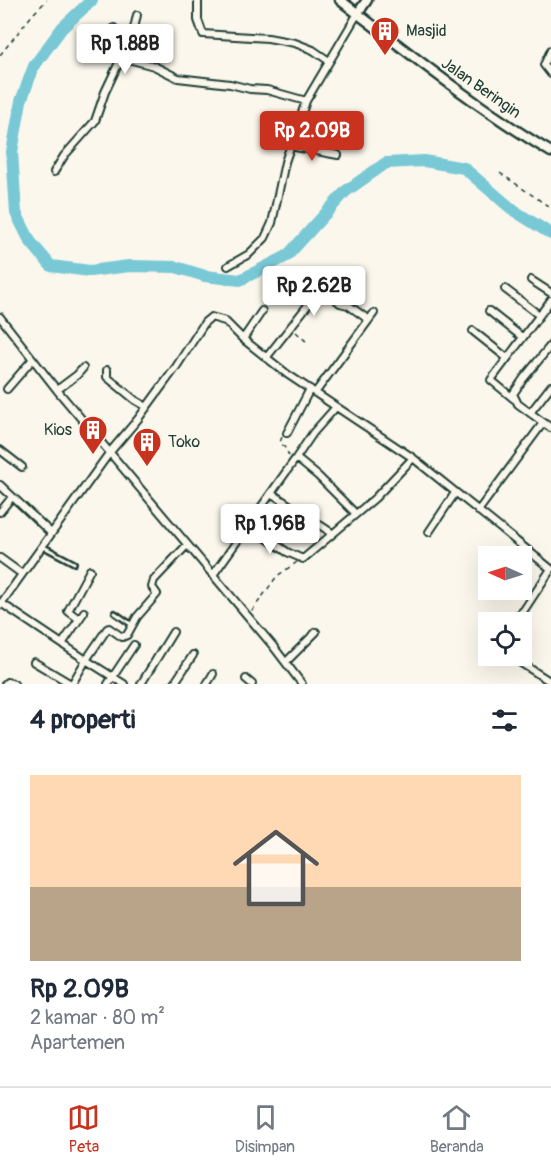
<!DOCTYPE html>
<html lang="id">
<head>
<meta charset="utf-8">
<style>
  :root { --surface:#fff; --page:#f6f6f7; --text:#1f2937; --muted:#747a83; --line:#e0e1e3; --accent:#c8321e }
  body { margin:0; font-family:Pangolin,sans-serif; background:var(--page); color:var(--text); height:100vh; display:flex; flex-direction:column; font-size:22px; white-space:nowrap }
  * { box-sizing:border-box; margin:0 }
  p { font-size:20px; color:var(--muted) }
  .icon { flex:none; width:33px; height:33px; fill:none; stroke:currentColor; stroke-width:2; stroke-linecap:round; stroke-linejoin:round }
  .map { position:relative; height:684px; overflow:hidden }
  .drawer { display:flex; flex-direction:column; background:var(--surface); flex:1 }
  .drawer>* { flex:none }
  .needle { width:39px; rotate:273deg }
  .controls { position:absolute; left:478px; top:546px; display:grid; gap:12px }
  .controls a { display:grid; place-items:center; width:54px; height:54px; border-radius:0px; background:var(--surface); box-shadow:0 6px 24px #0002; font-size:30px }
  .price { position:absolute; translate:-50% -51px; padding:0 14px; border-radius:6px; background:#fff; color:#222; font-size:20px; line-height:39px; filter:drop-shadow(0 2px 3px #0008) }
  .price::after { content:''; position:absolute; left:50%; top:36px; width:18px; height:14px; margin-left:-9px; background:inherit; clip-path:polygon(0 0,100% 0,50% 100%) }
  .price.selected { background:var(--accent); color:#fff }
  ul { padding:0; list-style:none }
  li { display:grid; align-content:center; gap:12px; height:318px; padding:0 30px }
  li+li { border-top:2px solid var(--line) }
  li span { display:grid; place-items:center; height:186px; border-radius:0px; color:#555 }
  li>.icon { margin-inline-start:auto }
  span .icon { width:108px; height:108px; fill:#fffc; stroke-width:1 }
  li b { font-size:26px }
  h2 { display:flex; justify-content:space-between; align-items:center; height:72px; padding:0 30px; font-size:26px }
  .menu { display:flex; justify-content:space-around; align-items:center; height:84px; border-top:2px solid var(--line); background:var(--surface); font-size:16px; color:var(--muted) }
  .menu a { display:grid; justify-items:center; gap:3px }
  .menu .selected { color:var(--accent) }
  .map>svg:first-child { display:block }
</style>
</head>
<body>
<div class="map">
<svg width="551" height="684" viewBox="0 0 551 684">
  <rect width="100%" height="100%" fill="#fbf7ec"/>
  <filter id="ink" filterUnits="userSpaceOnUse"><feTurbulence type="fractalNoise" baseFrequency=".0167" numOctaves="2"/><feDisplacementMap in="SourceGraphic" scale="12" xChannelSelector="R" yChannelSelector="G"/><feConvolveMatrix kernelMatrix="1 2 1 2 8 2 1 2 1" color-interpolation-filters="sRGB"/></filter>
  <g filter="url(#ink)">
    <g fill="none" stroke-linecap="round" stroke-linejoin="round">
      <path stroke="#79c8d5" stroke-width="12" d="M92,0L62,28L34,66L21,101L12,152L16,213L30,241L51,266L90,271L129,266L176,267L205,276L240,280L287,256L346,191L386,163L424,161L464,168L513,210L551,234"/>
      <g stroke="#1f3d34" stroke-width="8">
        <path id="lane" d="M42,546L74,563
          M115,613L132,625"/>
      </g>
      <g stroke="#1f3d34" stroke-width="10">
        <path id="street" d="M198,0V20L203,34L268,38L295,43L313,50L329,61
          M114,28L121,57L154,66L178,78L230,84L250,89L267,90L306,101
          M551,50L544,65L551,74
          M290,146L338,155
          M54,172L64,156L95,121L105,92L133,33L137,15
          M228,266L249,254L265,238L272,223L285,162L306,101L358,13
          M531,280L551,293
          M505,289L539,315
          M489,311L522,337
          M0,317L57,390L273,646L302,684
          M473,331L507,358
          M243,339L262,311
          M551,345L524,378L513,394L518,404L551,428
          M266,358L319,291L325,290L340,303L348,305L369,320
          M107,370V377L135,400L147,407
          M7,389L32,360
          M57,390L77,375L83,368
          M315,393L374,313
          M514,399L491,380L551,300
          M336,407L313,433L296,458L318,476L355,513
          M530,413L551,386
          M287,433L310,389
          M0,450L22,467
          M0,485L51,533
          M271,493L332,533
          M478,511L543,423
          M0,512L12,497
          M249,526L287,552L303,559L375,498L413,458
          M429,532L455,493
          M0,558L22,574
          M213,575L296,458
          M1,603L86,660L72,684
          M0,605L110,452L138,419L176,367L205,322L211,317L225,321L243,339L287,374L413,458L551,569
          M79,619L68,611L90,570
          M511,622L524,610L551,569
          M62,644L84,612
          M510,656L551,682
          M34,662L71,684
          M286,662L316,632
          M246,679L252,684
          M5,684L7,682L14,684
          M108,684L134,645
          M124,684L86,660L107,629L109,628L122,637L127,635L137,617L157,594L152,587L154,580L187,545
          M141,684L173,632
          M174,684L193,655
          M207,684L213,674"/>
      </g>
      <g stroke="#1f3d34" stroke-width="13">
        <path id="secondary" d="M340,0C409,53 476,107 551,152
          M358,13L367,0"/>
      </g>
      <path stroke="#1f3d34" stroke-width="1.5" stroke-dasharray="4.5 4.5" stroke-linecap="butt" d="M0,55L33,14L47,0
        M500,173L551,208
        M296,332L309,344
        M282,437L280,442L286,449L289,456
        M252,611L277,576L297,562"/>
      <use href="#lane" stroke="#fbf7ec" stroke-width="3"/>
      <use href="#street" stroke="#fbf7ec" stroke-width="6"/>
      <use href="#secondary" stroke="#fbf7ec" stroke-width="8"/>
    </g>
  </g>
  <defs>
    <g id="building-pin" transform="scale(1.5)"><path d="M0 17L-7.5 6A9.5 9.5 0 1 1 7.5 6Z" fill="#c8321e" stroke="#fbf7ec"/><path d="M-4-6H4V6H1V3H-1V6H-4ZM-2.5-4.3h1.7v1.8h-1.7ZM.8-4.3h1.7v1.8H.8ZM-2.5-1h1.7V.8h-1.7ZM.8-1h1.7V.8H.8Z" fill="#fff"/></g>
  </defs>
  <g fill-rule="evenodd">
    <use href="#building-pin" x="385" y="31"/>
    <use href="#building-pin" x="93" y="430"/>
    <use href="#building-pin" x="147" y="442"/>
  </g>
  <g text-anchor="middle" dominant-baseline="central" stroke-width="4.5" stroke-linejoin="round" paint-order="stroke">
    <g font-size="16" fill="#1f3d34" stroke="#fbf7ec" text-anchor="start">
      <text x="406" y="31">Masjid</text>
      <text x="72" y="430" text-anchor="end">Kios</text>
      <text x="168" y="442">Toko</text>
    </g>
    <g font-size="16" fill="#1f3d34" stroke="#fbf7ec">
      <text transform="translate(481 88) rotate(35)">Jalan Beringin</text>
    </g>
  </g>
</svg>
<div class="controls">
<a><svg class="needle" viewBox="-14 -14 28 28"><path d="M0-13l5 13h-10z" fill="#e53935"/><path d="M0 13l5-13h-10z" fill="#747a83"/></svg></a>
<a><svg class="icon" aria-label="locate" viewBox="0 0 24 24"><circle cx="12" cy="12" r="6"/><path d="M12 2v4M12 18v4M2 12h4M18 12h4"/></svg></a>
</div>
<b class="price" style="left:125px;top:75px">Rp 1.88B</b>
<b class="price selected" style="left:312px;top:162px">Rp 2.09B</b>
<b class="price" style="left:314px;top:317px">Rp 2.62B</b>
<b class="price" style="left:270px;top:555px">Rp 1.96B</b>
</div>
<section class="drawer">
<h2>4 properti<svg class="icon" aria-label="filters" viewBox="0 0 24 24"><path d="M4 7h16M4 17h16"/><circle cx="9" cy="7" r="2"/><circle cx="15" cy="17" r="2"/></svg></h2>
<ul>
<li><span style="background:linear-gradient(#ffd9b3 60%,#b9a48a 0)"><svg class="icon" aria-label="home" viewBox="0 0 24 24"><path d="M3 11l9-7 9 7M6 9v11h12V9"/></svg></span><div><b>Rp 2.09B</b><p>2 kamar · 80 m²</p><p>Apartemen</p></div></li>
</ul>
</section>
<nav class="menu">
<a class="selected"><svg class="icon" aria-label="map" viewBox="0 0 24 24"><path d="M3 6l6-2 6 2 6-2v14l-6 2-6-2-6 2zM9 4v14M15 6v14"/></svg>Peta</a>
<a><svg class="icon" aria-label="saved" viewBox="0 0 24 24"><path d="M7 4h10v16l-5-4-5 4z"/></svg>Disimpan</a>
<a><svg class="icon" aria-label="home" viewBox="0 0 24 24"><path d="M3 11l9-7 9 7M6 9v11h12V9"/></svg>Beranda</a>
</nav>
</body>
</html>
